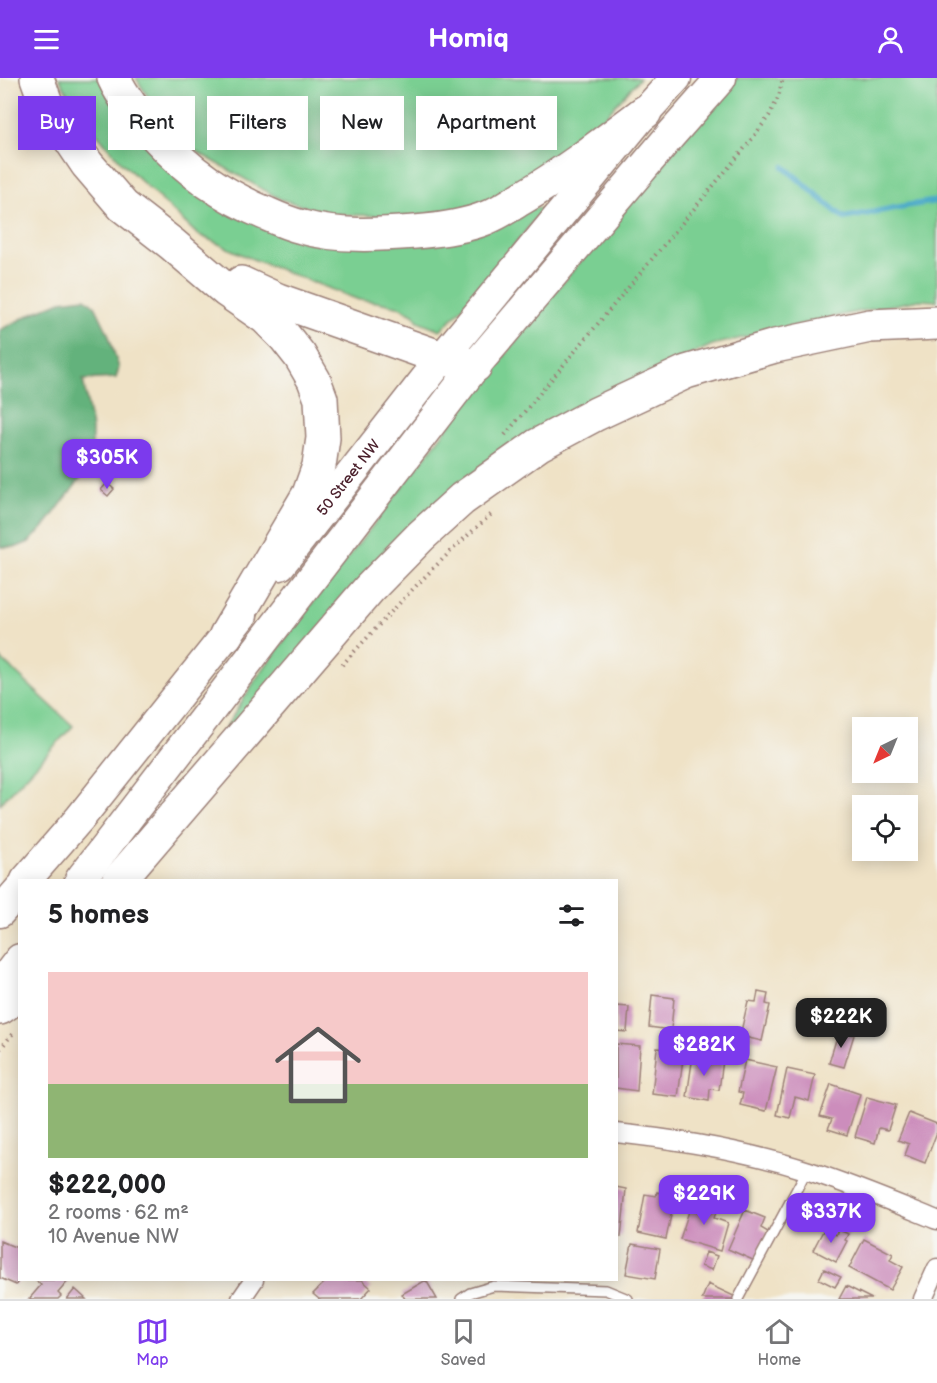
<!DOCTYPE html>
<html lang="en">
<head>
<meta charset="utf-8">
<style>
  :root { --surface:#fff; --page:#f2f2f2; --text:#202124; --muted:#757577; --line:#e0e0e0; --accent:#7c3aed }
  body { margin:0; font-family:"Balsamiq Sans",sans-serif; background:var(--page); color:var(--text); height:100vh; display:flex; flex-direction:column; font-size:22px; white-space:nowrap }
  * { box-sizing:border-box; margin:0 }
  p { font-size:20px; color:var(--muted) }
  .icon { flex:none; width:33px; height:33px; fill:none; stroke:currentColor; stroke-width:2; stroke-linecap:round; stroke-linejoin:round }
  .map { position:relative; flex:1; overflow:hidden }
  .sheet { position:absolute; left:18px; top:801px; width:600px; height:402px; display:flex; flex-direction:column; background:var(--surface); border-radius:0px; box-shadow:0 3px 15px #0003 }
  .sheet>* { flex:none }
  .banner { position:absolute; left:18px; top:18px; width:600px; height:54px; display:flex; gap:12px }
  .needle { width:39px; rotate:223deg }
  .buttons { position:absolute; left:852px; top:639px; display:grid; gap:12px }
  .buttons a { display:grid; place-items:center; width:66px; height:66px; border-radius:0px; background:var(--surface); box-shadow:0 3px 15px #0003; font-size:30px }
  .price { position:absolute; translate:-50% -51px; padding:0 14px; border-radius:12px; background:var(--accent); color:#fff; font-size:20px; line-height:39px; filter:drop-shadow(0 2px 3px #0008) }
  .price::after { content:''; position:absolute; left:50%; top:36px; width:18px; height:14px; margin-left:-9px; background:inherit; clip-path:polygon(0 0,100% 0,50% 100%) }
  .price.on { background:#222; color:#fff }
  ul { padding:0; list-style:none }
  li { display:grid; align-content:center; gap:12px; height:318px; padding:0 30px }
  li span { display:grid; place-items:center; height:186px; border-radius:0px; color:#555 }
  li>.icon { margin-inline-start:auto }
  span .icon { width:108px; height:108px; fill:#fffc; stroke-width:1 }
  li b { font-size:26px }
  h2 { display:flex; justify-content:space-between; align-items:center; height:72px; padding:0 30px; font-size:26px }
  .tag { padding:0 21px; border-radius:0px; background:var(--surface); box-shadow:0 3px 15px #0003; font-size:21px; line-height:54px }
  .tag.on { background:var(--accent); color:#fff }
  header { display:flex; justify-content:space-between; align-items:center; height:78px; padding:0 30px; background:var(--accent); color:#fff; font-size:27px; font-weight:700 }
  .tab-bar { display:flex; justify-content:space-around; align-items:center; height:84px; border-top:2px solid var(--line); background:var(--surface); font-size:16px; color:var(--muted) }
  .tab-bar a { display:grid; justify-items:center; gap:3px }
  .tab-bar .on { color:var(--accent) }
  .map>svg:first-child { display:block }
</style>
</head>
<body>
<header><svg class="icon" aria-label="menu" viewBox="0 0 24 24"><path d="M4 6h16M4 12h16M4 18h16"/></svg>Homiq<svg class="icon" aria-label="person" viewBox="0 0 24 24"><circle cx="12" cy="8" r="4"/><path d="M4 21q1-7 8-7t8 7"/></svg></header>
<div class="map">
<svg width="937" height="1221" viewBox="0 0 937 1221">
  <rect width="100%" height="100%" fill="#f6f6f2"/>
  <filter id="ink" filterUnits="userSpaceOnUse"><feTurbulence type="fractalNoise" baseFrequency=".0167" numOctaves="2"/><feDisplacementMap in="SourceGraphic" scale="12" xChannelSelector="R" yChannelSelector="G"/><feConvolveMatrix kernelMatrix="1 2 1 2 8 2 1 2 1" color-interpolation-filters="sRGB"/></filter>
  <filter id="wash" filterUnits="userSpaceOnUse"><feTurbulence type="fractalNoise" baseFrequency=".008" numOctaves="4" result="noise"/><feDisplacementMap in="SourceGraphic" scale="24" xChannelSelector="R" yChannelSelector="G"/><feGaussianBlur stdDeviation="1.35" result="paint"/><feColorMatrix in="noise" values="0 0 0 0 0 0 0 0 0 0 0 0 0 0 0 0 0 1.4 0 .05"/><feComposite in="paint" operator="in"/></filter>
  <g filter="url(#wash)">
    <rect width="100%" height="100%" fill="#efe2c6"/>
    <path fill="#7acf92" stroke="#62775e" stroke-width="1.5" d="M59,0H102L302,164L531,130L542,131C524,156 505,180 485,204C471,220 457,238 440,252L418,243L413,236L397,228L378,224L359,222L245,178L197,156L120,83L78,33Z
      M136,0H640L580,66L505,121L456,132L410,139L330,136L280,121L192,71L148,19Z
      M737,0H937V223L919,222L842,237L712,267L554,343L210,672L223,654L256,601L300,541L354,472L448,349L559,209L682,62Z
      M0,580L73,648L0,726Z"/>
    <path fill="#63b27c" stroke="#566854" stroke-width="1.5" d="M85,220L95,228L108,255L119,290L116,300L83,302L92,350V376L84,396L43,450L29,464L17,469H0V252L31,236L61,223Z"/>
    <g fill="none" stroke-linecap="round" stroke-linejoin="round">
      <path stroke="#48a9c8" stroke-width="6" d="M784,89L844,140L905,128L937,123"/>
    </g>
    <g id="blocks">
      <path fill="#cc8dbc" d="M107,405L114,411L108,418L101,412Z
        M758,914L768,916L766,926L770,927L762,963L740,958L748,923L756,924Z
        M652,917L674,920L671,952L649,949Z
        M616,928L629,929L627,954L616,953Z
        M839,952L854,957L844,989L829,985Z
        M616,966L640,968L637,1013L616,1010Z
        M657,970L684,973L678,1019L652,1016Z
        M693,977L723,982L719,1012L710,1011L709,1023L687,1019Z
        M745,982L777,989L766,1033L740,1027L743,1015L738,1014Z
        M787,991L815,997L809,1023L795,1019L790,1040L777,1037Z
        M831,1006L860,1016L847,1057L828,1051L832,1041L820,1038Z
        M867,1019L896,1027L888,1052L879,1050L875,1065L855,1059Z
        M909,1035L937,1046V1054L925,1085L905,1077L909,1066L898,1062Z
        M616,1109L626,1111L621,1159L616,1158Z
        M657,1114L675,1118L666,1161L638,1155L645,1116L656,1118Z
        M693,1121L718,1128L714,1140L728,1145L720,1173L680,1161Z
        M745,1132L765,1140L761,1150L768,1154L755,1183L728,1171Z
        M824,1151L836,1157L838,1151L848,1156L845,1162L847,1163L836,1184L813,1172Z
        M864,1161L893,1176L890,1182L903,1189L890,1212L849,1190Z
        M0,1163L20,1171V1198L16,1207L0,1200Z
        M632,1166L660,1171L655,1201L626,1196Z
        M706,1174L717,1178L712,1192L701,1188Z
        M824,1191L841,1199L835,1209L819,1201Z
        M35,1202H69L58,1215L61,1218L58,1221H29L41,1207Z
        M327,1202H362L371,1210L361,1221H319L313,1216Z
        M426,1202L437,1221H405L402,1216Z
        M708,1206L736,1219L735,1221H702Z
        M846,1208L872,1221H839Z
        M75,1211L86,1221H67Z"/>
    </g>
  </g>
  <g filter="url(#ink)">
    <use href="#blocks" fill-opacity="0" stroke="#9c8078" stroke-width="1.5"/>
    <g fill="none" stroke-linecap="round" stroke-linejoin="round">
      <g stroke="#9c8078" stroke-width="12">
        <path id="lane" d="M461,1221L470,1215L494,1208L606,1212L628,1221
          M738,1221L807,1092"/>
      </g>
      <g stroke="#9c8078" stroke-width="21">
        <path id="street" d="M616,1055C682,1062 747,1073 809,1093C852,1107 895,1125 937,1142
          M241,1221L254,1202
          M923,1221L937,1190"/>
      </g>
      <g stroke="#9c8078" stroke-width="33">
        <g id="primary">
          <path id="s1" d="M280,487L442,280L645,34L676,0"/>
          <path d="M26,802L80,740L242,537"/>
          <path d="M80,802L475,288L670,58L721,0"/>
          <path d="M0,834L20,811"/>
          <path d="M0,907L20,881"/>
        </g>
      </g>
      <g stroke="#9c8078" stroke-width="36">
        <path id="highway" d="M37,0L46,25L87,86L123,128L172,166L227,213L266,240L285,259L300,278L314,302L321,321L323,360L319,388L309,416L226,557
          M114,0C124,22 140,41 157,59C190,95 222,117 267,136C278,141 290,146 302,149C338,159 377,157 415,154C439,152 464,149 486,140C499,135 510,127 522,120C565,95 605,64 645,34
          M241,205L278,222L442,280L475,288
          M119,802L369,511L421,458L462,421L538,367L596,336L686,294L775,268L870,248L937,245
          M0,930L20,916"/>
      </g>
      <path stroke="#9c8078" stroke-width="4" stroke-dasharray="1.5 4.5" stroke-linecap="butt" d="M505,357L749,65L769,38L778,20L783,0
        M342,587C390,535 439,481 493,435
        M0,971L15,953"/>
      <use href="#lane" stroke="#fff" stroke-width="9"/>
      <use href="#street" stroke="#fff" stroke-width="18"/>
      <use href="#primary" stroke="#fff" stroke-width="30"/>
      <use href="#highway" stroke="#fff" stroke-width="33"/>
    </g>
  </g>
  <g text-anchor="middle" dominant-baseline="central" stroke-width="4.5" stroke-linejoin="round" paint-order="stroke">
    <g font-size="15" fill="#4a1f2b" stroke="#f6f6f2">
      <text stroke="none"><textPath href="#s1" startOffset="111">50 Street NW</textPath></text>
    </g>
  </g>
</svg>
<div class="buttons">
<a><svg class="needle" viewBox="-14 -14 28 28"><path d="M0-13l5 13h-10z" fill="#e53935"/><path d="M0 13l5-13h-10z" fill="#757577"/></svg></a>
<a><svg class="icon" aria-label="locate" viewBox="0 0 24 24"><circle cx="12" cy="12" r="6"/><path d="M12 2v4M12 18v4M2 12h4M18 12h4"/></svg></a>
</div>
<b class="price" style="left:107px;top:412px">$305K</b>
<b class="price on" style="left:841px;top:971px">$222K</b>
<b class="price" style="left:704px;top:999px">$282K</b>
<b class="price" style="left:704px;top:1148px">$229K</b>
<b class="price" style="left:831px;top:1166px">$337K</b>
<div class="banner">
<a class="tag on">Buy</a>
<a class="tag">Rent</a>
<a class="tag">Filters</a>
<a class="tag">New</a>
<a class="tag">Apartment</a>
</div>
<section class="sheet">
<h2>5 homes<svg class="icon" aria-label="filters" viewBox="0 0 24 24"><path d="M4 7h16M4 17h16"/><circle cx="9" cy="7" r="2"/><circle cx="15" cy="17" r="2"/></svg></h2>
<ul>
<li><span style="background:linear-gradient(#f6c9c9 60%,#8fb573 0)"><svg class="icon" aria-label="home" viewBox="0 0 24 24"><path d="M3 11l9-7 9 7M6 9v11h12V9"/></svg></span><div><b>$222,000</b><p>2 rooms · 62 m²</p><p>10 Avenue NW</p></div></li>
</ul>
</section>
</div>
<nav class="tab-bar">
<a class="on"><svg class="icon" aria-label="map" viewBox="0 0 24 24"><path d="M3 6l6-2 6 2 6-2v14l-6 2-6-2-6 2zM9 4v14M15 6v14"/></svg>Map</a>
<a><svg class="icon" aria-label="saved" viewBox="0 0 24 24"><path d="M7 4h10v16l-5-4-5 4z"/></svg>Saved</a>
<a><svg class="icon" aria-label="home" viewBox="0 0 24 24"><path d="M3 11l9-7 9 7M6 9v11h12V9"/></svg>Home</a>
</nav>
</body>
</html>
